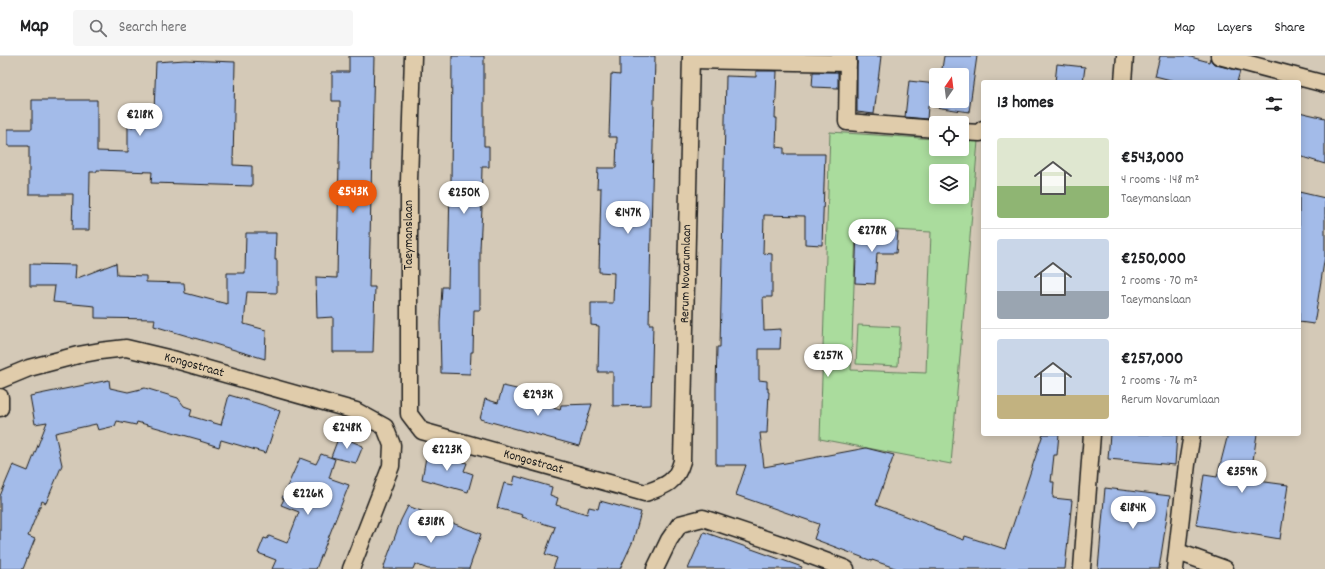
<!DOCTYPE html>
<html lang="en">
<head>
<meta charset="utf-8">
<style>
  :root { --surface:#fff; --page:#f6f6f6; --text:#202124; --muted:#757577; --line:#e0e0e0; --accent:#ea580c }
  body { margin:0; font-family:Dekko,sans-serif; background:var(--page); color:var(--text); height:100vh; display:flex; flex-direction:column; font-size:15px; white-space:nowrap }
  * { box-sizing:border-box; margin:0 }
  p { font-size:13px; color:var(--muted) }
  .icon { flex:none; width:22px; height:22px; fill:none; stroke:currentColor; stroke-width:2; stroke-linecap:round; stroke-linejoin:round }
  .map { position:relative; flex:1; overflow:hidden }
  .drawer { position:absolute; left:981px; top:24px; width:320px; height:356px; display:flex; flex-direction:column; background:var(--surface); border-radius:4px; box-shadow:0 2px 10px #0003 }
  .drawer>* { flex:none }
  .needle { width:26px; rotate:14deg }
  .buttons { position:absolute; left:929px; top:12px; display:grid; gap:8px }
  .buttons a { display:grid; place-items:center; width:40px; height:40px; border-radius:4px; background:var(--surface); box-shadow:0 2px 10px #0003; font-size:20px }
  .price { position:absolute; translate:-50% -34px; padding:0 9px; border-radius:14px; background:#fff; color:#222; font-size:13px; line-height:26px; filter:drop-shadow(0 1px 2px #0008) }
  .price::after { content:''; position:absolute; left:50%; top:24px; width:12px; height:9px; margin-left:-6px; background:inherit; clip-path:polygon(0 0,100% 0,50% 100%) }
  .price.selected { background:var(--accent); color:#fff }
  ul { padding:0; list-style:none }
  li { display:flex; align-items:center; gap:12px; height:100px; padding:0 16px }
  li+li { border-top:1px solid var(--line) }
  li span { display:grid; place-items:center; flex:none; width:112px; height:80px; border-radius:4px; color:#555 }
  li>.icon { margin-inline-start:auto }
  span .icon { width:48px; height:48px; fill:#fffc; stroke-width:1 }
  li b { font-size:17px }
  h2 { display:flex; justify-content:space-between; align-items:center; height:48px; padding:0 16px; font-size:17px }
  header { display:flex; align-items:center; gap:24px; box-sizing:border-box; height:56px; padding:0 20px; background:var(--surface); border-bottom:1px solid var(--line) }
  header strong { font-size:19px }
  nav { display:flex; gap:22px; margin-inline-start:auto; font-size:14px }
  .search { width:280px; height:36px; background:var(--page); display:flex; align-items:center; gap:10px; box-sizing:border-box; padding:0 14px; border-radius:4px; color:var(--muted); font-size:15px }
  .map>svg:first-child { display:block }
</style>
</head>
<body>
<header>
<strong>Map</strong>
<div class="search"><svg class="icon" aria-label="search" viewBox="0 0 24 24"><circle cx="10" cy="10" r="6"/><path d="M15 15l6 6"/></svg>Search here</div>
<nav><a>Map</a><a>Layers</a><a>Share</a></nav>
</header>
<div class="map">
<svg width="1325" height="513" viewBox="0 0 1325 513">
  <rect width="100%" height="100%" fill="#d4c9b7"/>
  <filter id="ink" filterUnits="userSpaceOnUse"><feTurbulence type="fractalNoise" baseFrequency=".025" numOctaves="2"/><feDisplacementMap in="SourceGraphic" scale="8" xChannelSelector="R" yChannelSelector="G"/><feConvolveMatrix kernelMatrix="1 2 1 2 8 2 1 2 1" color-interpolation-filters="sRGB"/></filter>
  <g filter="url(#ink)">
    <path fill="#aadc9d" stroke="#637c5c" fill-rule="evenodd" d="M830,76L936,83V93H962V84L978,85L951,408L820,383ZM936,115H962V141H936ZM856,172L931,176L926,317L851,314Z
      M858,269L900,271L898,310L856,308Z"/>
    <path fill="#a3bbe9" stroke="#1c1c1c" d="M349,0H374L369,231H375L373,296H333V261L317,262L316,221L337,222L340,45H332V16H349Z
      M452,0H484V90H489V111H482L481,152H482L480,193V254H474L473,296H471L470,318L441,317L440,267L442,231H448L450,128H451Z
      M620,0H655L649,268H653L651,349L613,350V316H598L599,270L591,269V247H613L614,217L599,216L601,132H597L598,112H616L617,81H609L611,18L620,19Z
      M857,0H881L874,58L857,56Z
      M944,0H977L969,56L928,50L927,63L905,61L909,25L936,28V45H962V19H941Z
      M1160,0H1187L1209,6L1210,2L1212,6L1216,9L1240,15L1237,26H1179L1155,20Z
      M185,4L235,6L233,109L252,110V130L151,127L152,116L97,114V116H90L89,174H72L73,138H29V90H8V73H32V44H97V95L128,96V70L133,71V55H154L156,6Z
      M1057,8L1085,11L1083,26H1055Z
      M756,15H777L775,62H777L776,91L784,92V98H825L822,189L805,188V160L764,159L763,197L772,198V241H763L764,274L781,273L780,293H759V324L767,325V332H768V336H769L767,377H760L764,411L866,392L894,399L876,449L934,471V473L964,484L965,480L1005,493L1043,378H1059L1057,399H1054L1051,426H1054L1053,442L1072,444L1065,513H898L872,504V505L814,483L819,468L736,439L746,409H716V332L717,291H720L726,20L756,21Z
      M813,16H838V32L812,31Z
      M1299,56L1325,62V108L1299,100Z
      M1299,136L1325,142V200L1314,268L1299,266Z
      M857,174L898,176L896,197H877L875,228L855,227Z
      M246,177H276L275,204H277V237L247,236L244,268L266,274L265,303L154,270L155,263L95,262V250L53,246L55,230H30V208L76,209L75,223L116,207L117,219L146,220V226L184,227L185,237L227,248V217H245Z
      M109,324L110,332L128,336L145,332L178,342L184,350L192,353L190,360L221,369L229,339L263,349L280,355L266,397L221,384L219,391L200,385L201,384L137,366L136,369L117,365L115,370L98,374L96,368L55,377L62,409L46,447L42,445L28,480L35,483L23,513H0V440L13,409L28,415L47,366L35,368L30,340Z
      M503,330L521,334L519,342L560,354L561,349L592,348L579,390L480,363L485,343L498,347Z
      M1110,378H1177L1175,409L1108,403Z
      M1228,378H1257L1250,424L1288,429L1280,483L1196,469L1204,419L1217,421Z
      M339,380L363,390L356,407L331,401Z
      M427,396L467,407L464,415L473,418L468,436L422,423Z
      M321,398L335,403L329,422L349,429L316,513H272L276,504L258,497L264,482L267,483L269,480L287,487L299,456L281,449L284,443L282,442L300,402L316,408Z
      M515,420L552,431L550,439L558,442L556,449L587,458L589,451L598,453L600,445L641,456L633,485L620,513H553L557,502L545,498L555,471L522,461L523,459L497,452L504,427L513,429Z
      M1105,432L1170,440L1159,513H1098Z
      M408,450L481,478L469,513H428L415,508L413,513H383L401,464Z
      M704,476L802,511L801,513H688Z"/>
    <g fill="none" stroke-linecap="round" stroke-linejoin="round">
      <g stroke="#1c1c1c" stroke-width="19">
        <g id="street">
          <path id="s1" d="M413,0L409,125V358L422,375L645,437C665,430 676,427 682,405L691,0"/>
          <path d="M848,0L847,66L936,73"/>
          <path d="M1219,0L1325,28"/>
          <path d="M691,4L848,7"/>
          <path d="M1123,26L1125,0"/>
          <path d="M962,76L980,77L983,73"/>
          <path id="s2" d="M0,324L29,312L78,299L100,295L126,292L172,303L356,355L385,371L392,389L391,410L351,513"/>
          <path d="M0,341V352"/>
          <path d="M1178,496L1225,513"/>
          <path d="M655,513L669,484L680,468L703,462L780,488L846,513"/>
          <path d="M1082,513L1092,378"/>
          <path d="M1175,513L1187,408L1192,378"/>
        </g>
      </g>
      <use href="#street" stroke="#e0ccab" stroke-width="16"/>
    </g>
  </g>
  <g text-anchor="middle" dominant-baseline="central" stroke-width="3" stroke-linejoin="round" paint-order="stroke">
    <g font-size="13" fill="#1c1c1c" stroke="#e0ccab">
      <text transform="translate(409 179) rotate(-90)">Taeymanslaan</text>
      <text stroke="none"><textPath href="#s1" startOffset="850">Rerum Novarumlaan</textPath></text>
      <text stroke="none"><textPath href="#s2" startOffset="201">Kongostraat</textPath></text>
      <text stroke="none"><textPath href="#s1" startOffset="495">Kongostraat</textPath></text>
    </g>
  </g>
</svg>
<div class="buttons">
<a><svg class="needle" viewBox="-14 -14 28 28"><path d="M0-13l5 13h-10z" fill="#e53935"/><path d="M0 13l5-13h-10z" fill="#757577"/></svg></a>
<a><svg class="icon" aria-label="locate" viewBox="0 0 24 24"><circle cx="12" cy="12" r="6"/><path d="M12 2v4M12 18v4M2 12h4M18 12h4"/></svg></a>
<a><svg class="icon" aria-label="layers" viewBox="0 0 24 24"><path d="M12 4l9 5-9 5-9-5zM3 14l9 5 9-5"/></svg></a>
</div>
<b class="price" style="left:140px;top:81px">€218K</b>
<b class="price selected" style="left:353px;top:158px">€543K</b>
<b class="price" style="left:464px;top:159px">€250K</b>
<b class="price" style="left:628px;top:179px">€147K</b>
<b class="price" style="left:872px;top:197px">€278K</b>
<b class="price" style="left:828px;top:322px">€257K</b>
<b class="price" style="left:538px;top:361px">€293K</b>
<b class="price" style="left:347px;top:394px">€248K</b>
<b class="price" style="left:447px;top:416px">€223K</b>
<b class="price" style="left:1242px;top:438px">€359K</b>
<b class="price" style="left:308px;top:460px">€226K</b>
<b class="price" style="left:1133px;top:474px">€184K</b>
<b class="price" style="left:431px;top:488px">€318K</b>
<section class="drawer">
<h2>13 homes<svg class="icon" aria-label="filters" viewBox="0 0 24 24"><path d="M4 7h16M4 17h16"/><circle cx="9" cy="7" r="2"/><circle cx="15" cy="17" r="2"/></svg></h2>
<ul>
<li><span style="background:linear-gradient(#dfe7d0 60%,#8fb573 0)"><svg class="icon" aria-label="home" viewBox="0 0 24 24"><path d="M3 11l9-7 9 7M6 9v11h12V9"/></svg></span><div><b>€543,000</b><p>4 rooms · 148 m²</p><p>Taeymanslaan</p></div></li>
<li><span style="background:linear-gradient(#c9d6e8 65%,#9aa5b1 0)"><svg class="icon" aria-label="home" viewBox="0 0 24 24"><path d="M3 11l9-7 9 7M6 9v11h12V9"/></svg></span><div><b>€250,000</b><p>2 rooms · 70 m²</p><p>Taeymanslaan</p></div></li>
<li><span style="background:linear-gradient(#c9d6e8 70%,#c2b280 0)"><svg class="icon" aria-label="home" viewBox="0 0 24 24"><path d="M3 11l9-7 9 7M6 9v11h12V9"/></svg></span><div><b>€257,000</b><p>2 rooms · 76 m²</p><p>Rerum Novarumlaan</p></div></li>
</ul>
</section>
</div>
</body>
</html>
